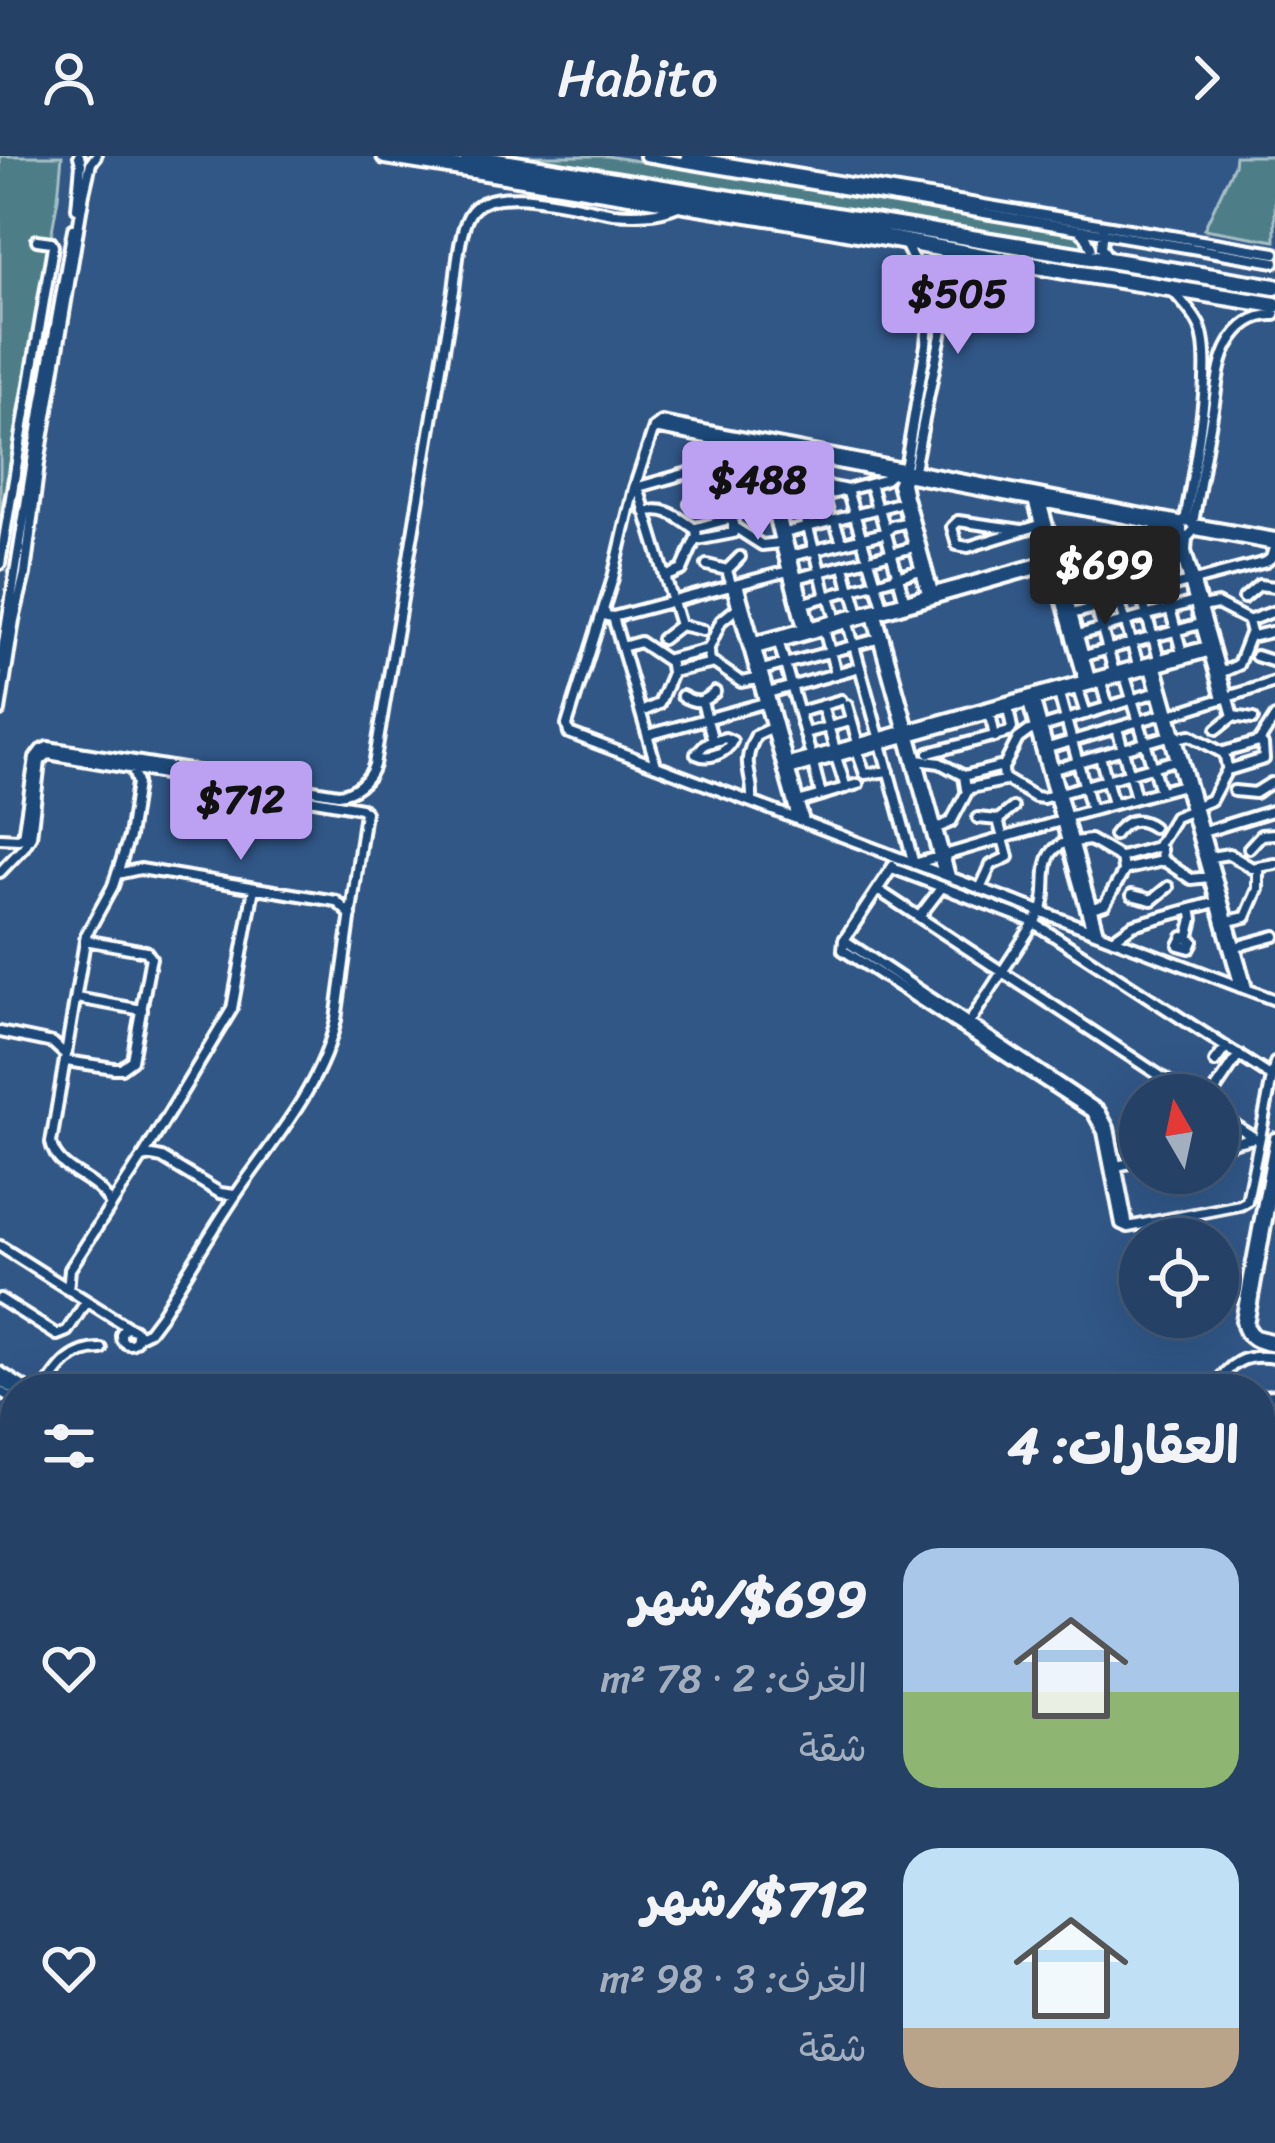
<!DOCTYPE html>
<html lang="ar">
<head>
<meta charset="utf-8">
<style>
  :root { --surface:#254165; --page:#2d486b; --text:#f1f3f6; --muted:#a3afbf; --line:#425a79; --accent:#bca0f2 }
  body { margin:0; font-family:Sriracha,"Playpen Sans Arabic",sans-serif; background:var(--page); color:var(--text); direction:rtl; height:100vh; display:flex; flex-direction:column; font-size:45px; white-space:nowrap }
  * { box-sizing:border-box; margin:0 }
  p { font-size:39px; color:var(--muted) }
  .icon { flex:none; width:66px; height:66px; fill:none; stroke:currentColor; stroke-width:2; stroke-linecap:round; stroke-linejoin:round }
  .map { position:relative; flex:1; overflow:hidden; direction:ltr }
  .sheet { position:absolute; left:0px; top:1218px; width:1275px; height:771px; display:flex; flex-direction:column; background:var(--surface); border-radius:48px 48px 0 0; box-shadow:0 12px 48px #0002,0 0 0 3px var(--line); direction:rtl }
  .sheet>* { flex:none }
  .needle { width:78px; rotate:351deg }
  .buttons { position:absolute; left:1119px; top:918px; display:grid; gap:24px }
  .buttons a { display:grid; place-items:center; width:120px; height:120px; border-radius:50%; background:var(--surface); box-shadow:0 12px 48px #0002,0 0 0 3px var(--line); font-size:60px }
  .price { position:absolute; translate:-50% -102px; padding:0 27px; border-radius:12px; background:var(--accent); color:#111; font-size:39px; line-height:78px; filter:drop-shadow(0 3px 6px #0008) }
  .price::after { content:''; position:absolute; left:50%; top:72px; width:36px; height:27px; margin-left:-18px; background:inherit; clip-path:polygon(0 0,100% 0,50% 100%) }
  .price.selected { background:#222; color:#fff }
  ul { padding:0; list-style:none }
  li { display:flex; align-items:center; gap:36px; height:300px; padding:0 36px }
  li span { display:grid; place-items:center; flex:none; width:336px; height:240px; border-radius:36px; color:#555 }
  li>.icon { margin-inline-start:auto }
  span .icon { width:144px; height:144px; fill:#fffc; stroke-width:1 }
  li b { font-size:51px }
  h2 { display:flex; justify-content:space-between; align-items:center; height:144px; padding:0 36px; font-size:51px }
  header { display:flex; justify-content:space-between; align-items:center; height:156px; padding:0 36px; background:var(--surface); font-size:54px; font-weight:600 }
  .map>svg:first-child { display:block }
</style>
</head>
<body>
<header><svg class="icon" aria-label="forward" viewBox="0 0 24 24"><path d="M9 5l7 7-7 7"/></svg>Habito<svg class="icon" aria-label="person" viewBox="0 0 24 24"><circle cx="12" cy="8" r="4"/><path d="M4 21q1-7 8-7t8 7"/></svg></header>
<div class="map">
<svg width="1275" height="1987" viewBox="0 0 1275 1987">
  <rect width="100%" height="100%" fill="#315787"/>
  <filter id="ink" filterUnits="userSpaceOnUse"><feTurbulence type="fractalNoise" baseFrequency=".00833" numOctaves="2"/><feDisplacementMap in="SourceGraphic" scale="24" xChannelSelector="R" yChannelSelector="G"/><feConvolveMatrix kernelMatrix="1 2 1 2 8 2 1 2 1" color-interpolation-filters="sRGB"/></filter>
  <g filter="url(#ink)">
    <path fill="#4e7e88" stroke="#a6bec4" stroke-width="3" d="M0,0H62L58,42L0,362Z
      M496,0H607L1079,77C1085,83 1085,88 1081,94Z
      M1235,0H1275V85L1204,73L1234,9Z"/>
    <g fill="none" stroke-linecap="round" stroke-linejoin="round">
      <g stroke="#fff" stroke-width="16">
        <path id="minor" d="M645,0L1275,106
          M686,0L1275,97
          M77,52L81,8L79,0
          M1078,73L1086,80L1091,91
          M1103,74L1101,91L1110,104
          M904,86L925,127L930,145L926,189L906,307L897,328L927,437
          M1171,133C1181,145 1194,157 1200,171C1216,209 1192,320 1185,366
          M654,272L634,332L613,422L567,569L569,577L1275,844
          M654,272L662,266L1185,366
          M654,272L1182,373
          M755,291L803,472
          M762,292L810,470
          M913,318L948,144C961,121 981,114 1006,108
          M906,320L904,327L907,341L933,436
          M791,322L795,299
          M778,325L791,322L847,334L866,397
          M870,328L877,353
          M638,331L680,469
          M635,332L759,297
          M824,340L830,365
          M1033,344L1084,524
          M1041,345L1090,523
          M801,346L814,394
          M690,348L704,335L724,339
          M779,352L884,324L891,318
          M879,352L904,443
          M645,356C667,350 677,361 695,373
          M729,363L733,365V377L697,384L696,372Z
          M730,363L745,335L764,327
          M834,364L842,387
          M1190,365L1196,372L1187,382L1186,395L1233,560
          M1193,366C1200,329 1206,291 1213,253C1217,232 1218,207 1229,188C1239,170 1255,158 1275,159
          M1194,368L1275,382
          M734,371L762,389L780,387
          M1022,374L958,365L952,371L957,389L968,391L1040,369
          M1196,374L1275,389
          M1182,376L1179,391L1222,543
          M785,377L895,348
          M1116,391L1124,420
          M815,394L826,441
          M791,400L884,377L892,370L908,366
          M869,404L882,447
          M0,408L53,90L51,86L37,84
          M707,409L727,414L740,401
          M844,410L850,434
          M1159,411L1182,497
          M727,414L797,662
          M1135,418L1159,503
          M665,421L682,414L696,382
          M797,422L914,391
          M1113,423L1138,509
          M1194,425L1266,406L1271,402L1275,389
          M738,428L804,665
          M1090,429L1114,516
          M1072,430L1081,432L1183,405
          M852,433L857,450
          M829,440L834,457
          M1244,442L1259,429L1275,431
          M804,447L921,414
          M1202,451L1217,448L1248,464
          M604,455L607,460L613,461L788,415
          M1275,455L1248,465L1251,477L1254,480L1275,475
          M877,458L950,720
          M1072,458L1189,426
          M872,459L943,718
          M613,461L656,609
          M847,464L914,708L1061,665
          M825,477L836,518
          M1078,479L1194,446
          M662,483L680,469L703,474
          M754,486L1169,371
          M622,491L640,486L668,505
          M780,491L810,596
          M756,493L1058,407L1182,375
          M705,494L709,495L710,508L671,516L669,503Z
          M708,494L721,465L737,452
          M1084,500L1204,467
          M1256,500L1275,506
          M711,505L741,526L762,522
          M1157,511L1247,832
          M0,512L42,249L73,73
          M1150,512L1240,831
          M762,514L878,483
          M1220,517L1238,509L1250,478
          M1125,520L1160,635
          M1101,526L1108,551
          M1078,533L1086,558
          M768,537L860,511
          M1059,538L1091,654
          M682,540C696,548 703,547 715,536
          M1035,545L1098,776
          M702,546L713,585
          M1028,547L1092,775
          M822,549L834,590
          M847,549L858,587
          M0,555L14,464L25,418L39,308L84,37L91,7L96,0
          M641,556L659,548L672,517
          M799,556L841,544
          M990,557L995,581
          M1170,559L1275,526
          M1117,572L1136,642
          M1217,573L1233,560L1253,563
          M805,577L851,565
          M648,579L764,547
          M725,582L732,585C726,598 708,604 696,598L705,588Z
          M1177,582L1190,579L1223,597
          M1259,586L1263,589L1264,603L1231,613L1227,611L1224,596Z
          M1259,586L1275,561
          M1048,592L1160,559
          M857,595L865,618L889,615
          M929,597L1009,576L1012,572L1008,552
          M1100,600L1113,648
          M836,601L846,632
          M918,604L940,607L964,620
          M788,607L1207,490
          M814,611L821,639
          M999,611L1003,613L1004,625L966,633L964,620Z
          M1003,612L1018,583L1029,575L1157,536
          M1054,613L1165,581
          M789,614L1208,496
          M1005,623L1035,641L1043,642L1176,604
          M1234,635L1255,637L1271,627
          M752,646C754,614 739,612 756,579L771,572
          M798,646L858,628
          M1196,650L1211,644L1228,612
          M1067,661L1183,629
          M978,662L998,664L1013,652
          M937,672L951,666L968,634
          M1203,676L1275,654
          M1114,679C1125,664 1137,660 1153,671
          M0,682L19,683L23,680L35,602L41,594L48,591L338,638C354,637 369,625 374,609L454,134C457,113 459,77 469,59C488,23 580,52 613,57C635,59 657,59 678,50
          M1074,686L1090,684L1121,702
          M1157,691L1161,693L1162,705L1123,714L1121,701Z
          M1157,691L1175,661L1190,655
          M1249,692L1261,679L1275,678
          M1210,701L1229,698L1252,712L1275,708
          M1163,704L1191,723L1209,721
          M892,712L1034,766
          M0,716L24,691L31,680L40,605L48,598L361,652L365,656L336,864C322,928 277,980 240,1033C212,1074 187,1117 161,1159L149,1175L139,1180
          M117,718L140,713L336,745L351,759
          M980,733L991,709L1008,701L998,664
          M878,734L1189,939
          M1132,739L1152,744L1168,731
          M1092,752L1105,748L1124,715
          M919,761L942,731
          M1228,765L1246,761L1258,733V712
          M1034,767L1272,921
          M1183,781L1193,785L1190,792L1179,789Z
          M1113,783L1133,769L1216,746
          M1188,783L1193,763L1191,753
          M844,784L843,794L1092,956L1103,976L1121,1068L1128,1071
          M844,784L1100,955L1109,972L1128,1071
          M844,784L893,710
          M1235,791L1275,780
          M77,842L142,854
          M969,867L1041,756C1052,732 1034,697 1067,686
          M0,876L53,887L66,899
          M66,905L114,912H121L132,904L150,806L151,802L146,795L85,784
          M1215,906L1226,891
          M1212,939L1239,899
          M1218,958L1255,982
          M1275,982L1241,1165C1244,1185 1257,1188 1275,1191
          M1218,990L1253,982
          M142,1002L152,1000L162,1002L220,1037L235,1039
          M1112,1011L1140,1005
          M1275,1019L1248,1169L1255,1179L1275,1184
          M111,1050C99,1020 58,1019 51,987L86,779L113,730L129,681L137,627L132,611
          M1128,1071L1240,1049L1247,1045L1275,907
          M0,1090L131,1173
          M68,1134L70,1113L142,1002L232,853L254,732
          M0,1143L57,1179L67,1175L86,1146
          M121 1180a8 8 0 1 1 16 0a8 8 0 1 1-16 0Z
          M0,1216L27,1233
          M0,1225L15,1234
          M45,1233C60,1210 72,1193 101,1193
          M1213,1233C1229,1207 1244,1197 1275,1202
          M0,1235L15,1244
          M1260,1240L1275,1239
          M1260,1290L1268,1279L1275,1276
          M1260,1329L1275,1338
          M1260,1372L1275,1381
          M1260,1379L1275,1388
          M0,1396L15,1405
          M0,1403L15,1413
          M1260,1419L1271,1427L1273,1437L1260,1458
          M1260,1519L1275,1496
          M1260,1526L1271,1577
          M1261,1529L1275,1508
          M0,1565L15,1542
          M0,1581L15,1558
          M0,1763L15,1755
          M0,1773L15,1764
          M15,1787L5,1794L15,1819
          M0,1865L15,1871
          M0,1875L15,1879
          M134,1974L140,1987
          M143,1974L148,1987
          M646,1974L665,1987
          M1177,1974L1197,1987
          M1192,1974L1213,1987"/>
      </g>
      <g stroke="#fff" stroke-width="22">
        <path id="highway" d="M385,0L786,64L1081,118L1275,149
          M466,0L1275,131"/>
      </g>
      <use href="#minor" stroke="#1f4a7a" stroke-width="8"/>
      <use href="#highway" stroke="#1f4a7a" stroke-width="14"/>
    </g>
  </g>
</svg>
<div class="buttons">
<a><svg class="needle" viewBox="-14 -14 28 28"><path d="M0-13l5 13h-10z" fill="#e53935"/><path d="M0 13l5-13h-10z" fill="#a3afbf"/></svg></a>
<a><svg class="icon" aria-label="locate" viewBox="0 0 24 24"><circle cx="12" cy="12" r="6"/><path d="M12 2v4M12 18v4M2 12h4M18 12h4"/></svg></a>
</div>
<b class="price" style="left:958px;top:201px">$505</b>
<b class="price" style="left:758px;top:387px">$488</b>
<b class="price selected" style="left:1105px;top:472px">$699</b>
<b class="price" style="left:241px;top:707px">$712</b>
<section class="sheet">
<h2>العقارات: 4<svg class="icon" aria-label="filters" viewBox="0 0 24 24"><path d="M4 7h16M4 17h16"/><circle cx="9" cy="7" r="2"/><circle cx="15" cy="17" r="2"/></svg></h2>
<ul>
<li><span style="background:linear-gradient(#a9c7e8 60%,#8fb573 0)"><svg class="icon" aria-label="home" viewBox="0 0 24 24"><path d="M3 11l9-7 9 7M6 9v11h12V9"/></svg></span><div><b>$699/شهر</b><p>الغرف: 2 · 78 m²</p><p>شقة</p></div><svg class="icon" aria-label="heart" viewBox="0 0 24 24"><path d="M12 20l-8-8c-3-5 5-10 8-4 3-6 11-1 8 4z"/></svg></li>
<li><span style="background:linear-gradient(#bfe0f5 75%,#b9a48a 0)"><svg class="icon" aria-label="home" viewBox="0 0 24 24"><path d="M3 11l9-7 9 7M6 9v11h12V9"/></svg></span><div><b>$712/شهر</b><p>الغرف: 3 · 98 m²</p><p>شقة</p></div><svg class="icon" aria-label="heart" viewBox="0 0 24 24"><path d="M12 20l-8-8c-3-5 5-10 8-4 3-6 11-1 8 4z"/></svg></li>
</ul>
</section>
</div>
</body>
</html>
